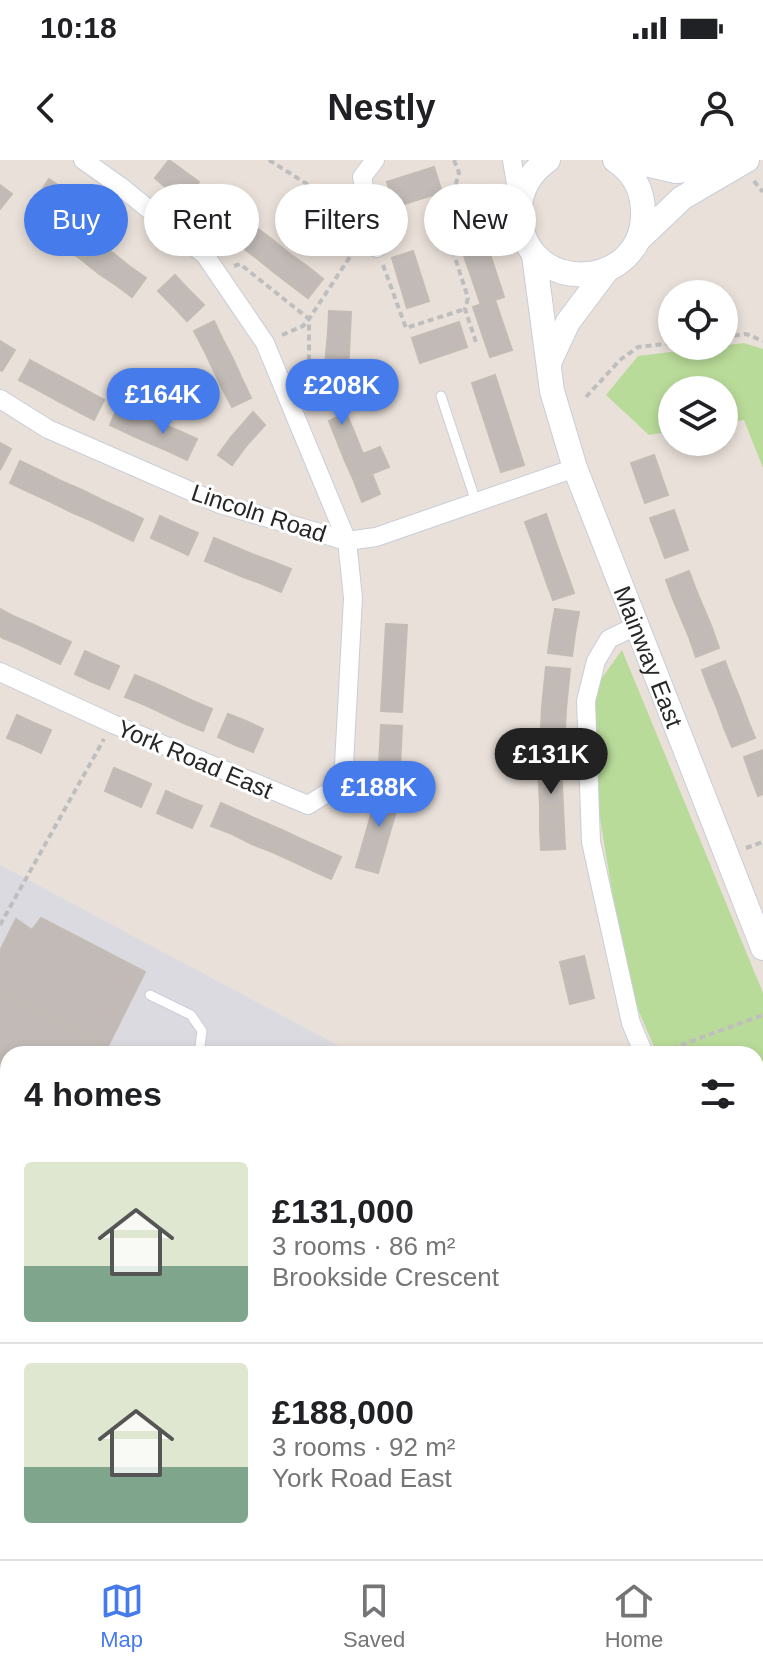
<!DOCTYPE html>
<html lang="en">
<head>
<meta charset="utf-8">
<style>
  :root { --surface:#fff; --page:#f2f2f2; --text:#202124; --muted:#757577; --line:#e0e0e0; --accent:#457bea }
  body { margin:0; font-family:Helvetica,sans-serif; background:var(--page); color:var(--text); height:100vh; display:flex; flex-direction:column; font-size:30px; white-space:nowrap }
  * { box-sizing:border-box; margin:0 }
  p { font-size:26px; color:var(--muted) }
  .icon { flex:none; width:44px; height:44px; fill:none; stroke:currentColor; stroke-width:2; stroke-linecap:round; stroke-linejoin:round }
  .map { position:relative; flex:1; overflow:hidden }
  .side { position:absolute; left:0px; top:886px; width:764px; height:514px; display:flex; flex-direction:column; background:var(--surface); border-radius:24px 24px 0 0; box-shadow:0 4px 12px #0003 }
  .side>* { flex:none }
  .hud { position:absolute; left:24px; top:24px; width:716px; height:72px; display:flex; gap:16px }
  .fabs { position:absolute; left:658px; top:120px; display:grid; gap:16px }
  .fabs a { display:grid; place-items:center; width:80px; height:80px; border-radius:50%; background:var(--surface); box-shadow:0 4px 12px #0003; font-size:40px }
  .price { position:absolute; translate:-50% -68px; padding:0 18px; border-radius:28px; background:var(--accent); color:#fff; font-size:26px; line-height:52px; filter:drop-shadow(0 2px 4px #0008) }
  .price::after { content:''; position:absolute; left:50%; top:48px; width:24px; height:18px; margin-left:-12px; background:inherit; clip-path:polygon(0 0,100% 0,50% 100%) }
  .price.active { background:#222; color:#fff }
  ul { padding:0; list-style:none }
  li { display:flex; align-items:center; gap:24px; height:200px; padding:0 24px }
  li+li { border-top:2px solid var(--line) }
  li span { display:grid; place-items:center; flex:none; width:224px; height:160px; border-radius:8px; color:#555 }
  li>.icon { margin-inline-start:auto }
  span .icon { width:96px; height:96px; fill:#fffc; stroke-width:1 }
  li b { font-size:34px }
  h2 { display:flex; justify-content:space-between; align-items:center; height:96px; padding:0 24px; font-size:34px }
  .chip { padding:0 28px; border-radius:36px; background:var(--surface); box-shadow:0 4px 12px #0003; font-size:28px; line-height:72px }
  .chip.active { background:var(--accent); color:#fff }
  .status { display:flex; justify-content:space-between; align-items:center; height:56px; padding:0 40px; background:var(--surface); direction:ltr }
  .status svg { height:22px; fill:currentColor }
  header { display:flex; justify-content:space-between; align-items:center; height:104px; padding:0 24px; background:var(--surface); font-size:36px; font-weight:700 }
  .tabs { display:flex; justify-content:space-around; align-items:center; height:112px; border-top:2px solid var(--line); background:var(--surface); font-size:22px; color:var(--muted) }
  .tabs a { display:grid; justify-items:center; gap:4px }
  .tabs .active { color:var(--accent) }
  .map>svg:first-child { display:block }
</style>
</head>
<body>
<div class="status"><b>10:18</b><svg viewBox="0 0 49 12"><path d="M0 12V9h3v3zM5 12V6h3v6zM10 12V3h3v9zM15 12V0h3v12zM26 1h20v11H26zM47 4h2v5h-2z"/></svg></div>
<header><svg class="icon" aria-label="back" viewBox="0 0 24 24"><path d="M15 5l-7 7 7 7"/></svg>Nestly<svg class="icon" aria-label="person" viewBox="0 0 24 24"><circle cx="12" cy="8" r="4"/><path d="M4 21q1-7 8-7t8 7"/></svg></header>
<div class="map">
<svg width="763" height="1399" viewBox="0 0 763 1399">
  <rect width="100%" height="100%" fill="#e9e0d9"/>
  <path fill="#dbdae1" d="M0,705L354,894H8V1392H756V1303L761,1308V1399H0Z"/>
  <path fill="#b9db99" d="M744,183L763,189V308L744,260L724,263V230H672V271L649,275L606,235L638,196Z
    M622,490L763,833V1082L756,1072V894H657L627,823L597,640L594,529Z"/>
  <path fill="#c1bab6" stroke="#c3bcb4" stroke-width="2" d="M169,0L184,11L169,30L155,18Z
    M434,7L442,32L395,47L387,22Z
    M184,11L199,22L184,41L169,30Z
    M49,19L65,30L51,50L36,39Z
    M0,25L12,34L0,49Z
    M65,30L80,40L66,60L51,50Z
    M212,35L227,46L214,64L199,53Z
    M227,46L242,57L229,76L214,64Z
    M257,68L274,81L259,100L243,88Z
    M79,69L96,81L82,100L65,88Z
    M96,81L113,93L98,113L82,100Z
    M274,81L290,94L275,113L259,100Z
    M488,88L504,137L481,145L464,96Z
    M413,91L429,141L407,148L392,98Z
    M113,93L129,106L116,125L98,113Z
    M290,94L307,106L292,126L275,113Z
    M129,106L146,118L132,137L116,125Z
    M307,106L323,119L308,138L292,126Z
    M175,115L189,130L173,146L158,131Z
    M189,130L204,145L187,161L173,146Z
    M495,140L512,190L490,197L473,147Z
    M329,151L351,152L350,173L328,172Z
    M214,161L223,180L204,190L194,171Z
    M459,162L467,187L420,203L412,178Z
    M328,172L350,173L349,194L326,193Z
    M223,180L233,199L213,209L204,190Z
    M0,181L15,190L2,211L0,210Z
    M326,193L349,194L348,216L325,214Z
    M233,199L242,219L222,228L213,209Z
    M30,200L48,210L38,230L19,220Z
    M48,210L67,220L56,240L38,230Z
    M325,214L348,216L347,237L324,236Z
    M495,215L524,305L501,312L472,223Z
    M242,219L251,238L232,247L222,228Z
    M67,220L86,230L75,250L56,240Z
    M86,230L104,240L94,260L75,250Z
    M119,244L139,253L129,274L110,265Z
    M253,252L265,265L246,286L232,276Z
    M139,253L158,262L149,283L129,274Z
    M346,253L355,274L337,281L329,261Z
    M158,262L177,270L168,291L149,283Z
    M177,270L197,279L187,300L168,291Z
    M355,274L363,294L345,301L337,281Z
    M232,276L246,286L232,305L218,295Z
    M0,283L11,289L0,310Z
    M380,287L389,307L354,321L345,301Z
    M654,295L661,315L638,323L631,303Z
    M20,301L41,311L31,333L10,323Z
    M41,311L61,321L51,342L31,333Z
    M372,314L380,334L362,342L354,321Z
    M661,315L668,335L645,343L638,323Z
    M61,321L82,330L71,352L51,342Z
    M82,330L102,340L92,361L71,352Z
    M102,340L122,349L112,371L92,361Z
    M122,349L143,359L133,381L112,371Z
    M674,350L681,370L658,379L650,358Z
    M546,354L553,374L532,381L525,362Z
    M160,356L179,365L169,386L151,378Z
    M179,365L198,373L188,395L169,386Z
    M681,370L688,390L665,398L658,379Z
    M553,374L560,394L539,401L532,381Z
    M214,378L233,386L224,409L205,401Z
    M233,386L252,394L243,417L224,409Z
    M252,394L271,401L262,424L243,417Z
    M560,394L567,413L546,421L539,401Z
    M271,401L291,409L281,432L262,424Z
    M689,411L696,430L673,439L666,420Z
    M567,413L574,433L553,440L546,421Z
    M696,430L704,449L681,458L673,439Z
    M0,449L13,456L3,478L0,476Z
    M555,449L579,452L575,474L551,471Z
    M704,449L712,468L689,477L681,458Z
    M13,456L32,464L22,486L3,478Z
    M32,464L51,473L41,495L22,486Z
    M386,464L407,465L402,552L381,551Z
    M712,468L719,488L696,497L689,477Z
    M551,471L575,474L572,496L548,493Z
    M51,473L71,482L60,504L41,495Z
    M85,491L102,499L92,522L75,514Z
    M102,499L119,506L109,529L92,522Z
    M725,501L732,520L709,529L702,510Z
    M546,507L570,509L568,529L544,527Z
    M135,515L154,523L145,545L125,537Z
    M732,520L740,539L717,548L709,529Z
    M154,523L174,532L164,554L145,545Z
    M544,527L568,529L566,549L542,547Z
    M174,532L193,541L183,563L164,554Z
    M740,539L747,558L724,568L717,548Z
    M193,541L212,549L203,571L183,563Z
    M542,547L566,549L565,569L541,567Z
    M228,554L246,561L235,585L218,577Z
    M17,555L34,563L24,585L7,578Z
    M747,558L755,578L732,587L724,568Z
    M246,561L263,569L253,592L235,585Z
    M34,563L51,570L41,593L24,585Z
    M381,565L402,566L400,607L379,606Z
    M541,567L565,569L563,590L539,588Z
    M763,590V612L751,617L744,597Z
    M561,604L562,625L539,626L538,605Z
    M114,608L133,616L123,639L105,631Z
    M763,612V634L758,636L751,617Z
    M133,616L151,624L141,647L123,639Z
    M380,624L402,631L378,713L356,707Z
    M562,625L563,646L540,647L539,626Z
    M166,631L184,639L175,661L157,653Z
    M184,639L202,646L192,668L175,661Z
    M221,643L241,652L232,674L211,666Z
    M563,646L564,667L540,669V647Z
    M241,652L261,661L252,684L232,674Z
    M261,661L282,670L272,692L252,684Z
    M564,667L565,689L541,690L540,669Z
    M282,670L301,679L292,701L272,692Z
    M301,679L321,688L311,710L292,701Z
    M321,688L341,697L331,719L311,710Z
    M41,758L145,812L107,888L0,832V791L16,759L32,770Z
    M584,796L589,817L565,823L560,802Z
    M589,817L594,838L570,844L565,823Z
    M0,832L107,888L119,894H8V942L0,938Z
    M763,1155V1174L756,1167V1162Z
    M0,1169H8V1329L0,1328Z"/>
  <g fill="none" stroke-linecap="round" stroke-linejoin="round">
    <g stroke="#c8cdd8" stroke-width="11">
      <path id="lane" d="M441,236L476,342
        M150,835L191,855L202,871L199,894
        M0,975L8,977
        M0,1046L8,1047
        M0,1147H8
        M165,1399V1392"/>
    </g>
    <g stroke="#c8cdd8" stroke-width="20">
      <path id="street" d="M375,0L362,17L377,88
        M512,0L519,42
        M0,239L48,269L220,344L347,381L376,377L575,308
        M636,466L609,479L596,501L586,541L591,682L631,863L644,894
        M0,512L113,564L308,645L343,623L353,438L347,381L265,183L205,95L120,26L83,0
        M756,1092L763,1100"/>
    </g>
    <g stroke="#c8cdd8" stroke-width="26">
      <g id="secondary">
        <path d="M548,0C528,14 518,33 520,58C527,138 645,130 643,52C643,30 633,12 615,0"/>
        <path d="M628,0L676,11L733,6"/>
        <path d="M638,80L682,38L747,0"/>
        <path id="s1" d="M534,95L552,231L575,308L763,788"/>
        <path d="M549,203L568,162L607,110"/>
      </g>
    </g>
    <path stroke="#bebebe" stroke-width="4" stroke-dasharray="6 4" stroke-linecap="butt" d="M269,0L351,52
      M454,0L459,13L455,27L473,81L452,88L468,138L465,149L476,182
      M754,21L763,32
      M383,105L406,168L465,149
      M234,106L240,104L309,159V235
      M282,175L303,166L309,159L357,86
      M724,177L746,174L763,181
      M586,237L620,200L638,187L672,183
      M746,688L763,682
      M0,765L104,579
      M662,892L763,855"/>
    <use href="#lane" stroke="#fff" stroke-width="9"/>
    <use href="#street" stroke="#fff" stroke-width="18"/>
    <use href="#secondary" stroke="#fff" stroke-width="24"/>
  </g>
  <g text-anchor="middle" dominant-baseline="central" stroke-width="6" stroke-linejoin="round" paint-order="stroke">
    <g font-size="24" fill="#272727" stroke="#fff">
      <text transform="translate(259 353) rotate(18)">Lincoln Road</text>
      <text stroke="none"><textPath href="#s1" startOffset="420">Mainway East</textPath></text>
      <text transform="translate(195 599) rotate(23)">York Road East</text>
    </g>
  </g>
</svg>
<div class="fabs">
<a><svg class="icon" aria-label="locate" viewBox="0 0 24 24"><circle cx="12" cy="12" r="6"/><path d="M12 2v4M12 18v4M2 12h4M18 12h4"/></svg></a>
<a><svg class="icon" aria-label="layers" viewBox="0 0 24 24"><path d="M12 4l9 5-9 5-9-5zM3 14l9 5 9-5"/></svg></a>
</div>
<b class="price" style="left:342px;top:267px">£208K</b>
<b class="price" style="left:163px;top:276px">£164K</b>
<b class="price active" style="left:551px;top:636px">£131K</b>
<b class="price" style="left:379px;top:669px">£188K</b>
<div class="hud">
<a class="chip active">Buy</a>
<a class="chip">Rent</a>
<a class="chip">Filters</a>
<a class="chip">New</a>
</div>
<section class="side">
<h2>4 homes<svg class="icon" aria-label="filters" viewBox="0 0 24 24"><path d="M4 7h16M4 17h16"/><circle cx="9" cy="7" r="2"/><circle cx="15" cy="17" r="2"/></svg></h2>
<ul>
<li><span style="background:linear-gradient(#dfe7d0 65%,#7fa58c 0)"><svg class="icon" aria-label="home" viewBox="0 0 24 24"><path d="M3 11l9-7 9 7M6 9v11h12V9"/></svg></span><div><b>£131,000</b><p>3 rooms · 86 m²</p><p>Brookside Crescent</p></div></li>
<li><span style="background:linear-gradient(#dfe7d0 65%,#7fa58c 0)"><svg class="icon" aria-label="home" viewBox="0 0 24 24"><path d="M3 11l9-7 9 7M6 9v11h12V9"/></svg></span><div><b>£188,000</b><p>3 rooms · 92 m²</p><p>York Road East</p></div></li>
</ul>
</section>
</div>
<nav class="tabs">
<a class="active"><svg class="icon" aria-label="map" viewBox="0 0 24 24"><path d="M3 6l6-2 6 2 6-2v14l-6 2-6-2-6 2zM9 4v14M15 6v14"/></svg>Map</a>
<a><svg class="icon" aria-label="saved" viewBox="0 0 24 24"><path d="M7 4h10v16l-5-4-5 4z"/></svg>Saved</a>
<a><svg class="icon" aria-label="home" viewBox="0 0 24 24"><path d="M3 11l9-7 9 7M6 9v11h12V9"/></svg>Home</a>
</nav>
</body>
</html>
